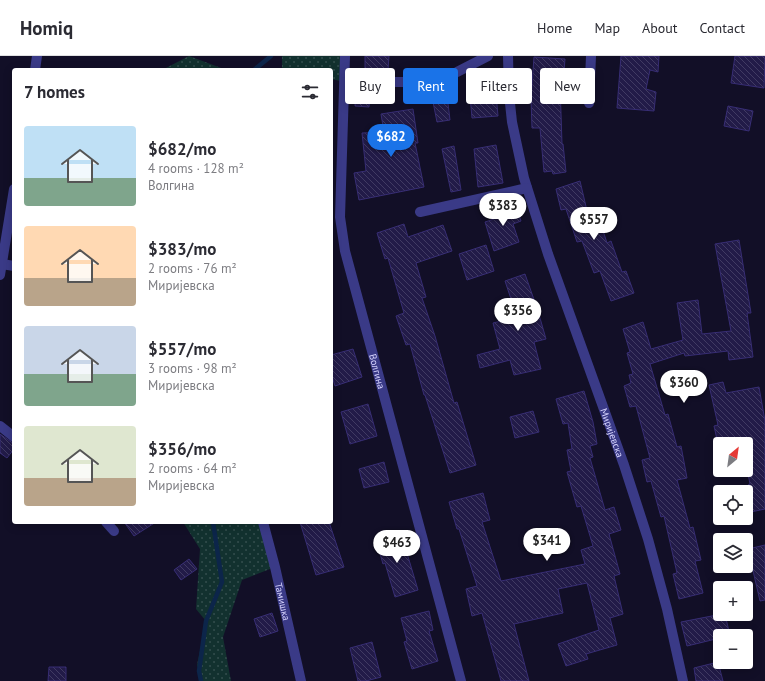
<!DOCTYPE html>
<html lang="en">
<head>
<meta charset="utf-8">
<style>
  :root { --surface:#fff; --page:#f7f7f7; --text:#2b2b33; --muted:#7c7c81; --line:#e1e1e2; --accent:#1a73e8 }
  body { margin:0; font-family:"PT Sans",sans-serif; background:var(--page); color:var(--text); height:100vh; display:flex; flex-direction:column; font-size:15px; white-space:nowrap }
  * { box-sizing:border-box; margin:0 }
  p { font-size:13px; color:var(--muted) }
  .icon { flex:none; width:22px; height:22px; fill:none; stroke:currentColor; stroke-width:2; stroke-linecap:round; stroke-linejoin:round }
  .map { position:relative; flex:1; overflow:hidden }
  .panel { position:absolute; left:12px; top:12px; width:321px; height:456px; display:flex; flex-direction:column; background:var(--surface); border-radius:4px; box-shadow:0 2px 10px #0003 }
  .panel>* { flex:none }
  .top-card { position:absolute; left:345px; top:12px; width:360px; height:36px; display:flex; gap:8px }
  .needle { width:26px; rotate:29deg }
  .fabs { position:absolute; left:713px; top:381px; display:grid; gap:8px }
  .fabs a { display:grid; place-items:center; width:40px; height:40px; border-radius:4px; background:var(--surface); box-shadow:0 2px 10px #0003; font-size:20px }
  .price { position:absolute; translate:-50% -34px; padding:0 9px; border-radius:14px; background:#fff; color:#222; font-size:13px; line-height:26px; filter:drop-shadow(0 1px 2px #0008) }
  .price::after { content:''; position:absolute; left:50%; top:24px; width:12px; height:9px; margin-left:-6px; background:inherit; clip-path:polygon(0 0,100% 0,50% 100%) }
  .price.on { background:var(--accent); color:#fff }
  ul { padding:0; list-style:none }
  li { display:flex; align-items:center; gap:12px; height:100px; padding:0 12px }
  li span { display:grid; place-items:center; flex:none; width:112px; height:80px; border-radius:4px; color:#555 }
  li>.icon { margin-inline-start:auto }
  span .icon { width:48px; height:48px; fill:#fffc; stroke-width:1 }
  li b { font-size:17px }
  h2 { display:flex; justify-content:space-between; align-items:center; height:48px; padding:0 12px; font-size:17px }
  .chip { padding:0 14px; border-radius:4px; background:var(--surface); box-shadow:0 2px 10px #0003; font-size:14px; line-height:36px }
  .chip.on { background:var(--accent); color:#fff }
  header { display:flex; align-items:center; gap:24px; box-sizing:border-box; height:56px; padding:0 20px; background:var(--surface); border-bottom:1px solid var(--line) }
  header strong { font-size:19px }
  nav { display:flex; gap:22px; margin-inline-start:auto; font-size:14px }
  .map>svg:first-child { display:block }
</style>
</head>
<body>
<header>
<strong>Homiq</strong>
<nav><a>Home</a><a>Map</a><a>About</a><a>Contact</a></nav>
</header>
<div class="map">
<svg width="765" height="625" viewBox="0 0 765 625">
  <defs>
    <pattern id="green-dots" width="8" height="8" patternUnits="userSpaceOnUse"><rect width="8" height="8" fill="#12312f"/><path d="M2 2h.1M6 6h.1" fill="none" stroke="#344e4e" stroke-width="1.8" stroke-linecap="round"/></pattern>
    <pattern id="building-back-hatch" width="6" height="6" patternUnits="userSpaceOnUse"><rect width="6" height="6" fill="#221b48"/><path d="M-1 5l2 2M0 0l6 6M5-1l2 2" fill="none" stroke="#413b63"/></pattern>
  </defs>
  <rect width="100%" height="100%" fill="#120f27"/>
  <path fill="url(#green-dots)" d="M189,0L224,13V14H162Z
    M282,0H345V26L331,23V14H282Z
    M183,466H263L275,511L242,524L223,581L231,625H202L197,609L206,565L196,553L200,493Z"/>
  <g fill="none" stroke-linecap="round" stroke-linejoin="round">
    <path stroke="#0c254a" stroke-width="4.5" d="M254,14L271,0
      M201,625L199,615L206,565L222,526L213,466"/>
  </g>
  <path fill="url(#building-back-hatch)" stroke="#372d74" d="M365,0H389L388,14H365Z
    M621,0H659L658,16L650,14L646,33L656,36L654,55L617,52Z
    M735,0H765L764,32L731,27Z
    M534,1L565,3L563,27H560L562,88H563L566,116L553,118L552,115L544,116L540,72H532L531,42Z
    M494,15L498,60L472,62L468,17Z
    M356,32H370L369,51L355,50Z
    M447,39L450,64L437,66L432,41Z
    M728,50L753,55L749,75L724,70Z
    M413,53L418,87H415L424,131L359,144L354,117L366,115L362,77L384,76L381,58Z
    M496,89L503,127L478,131L474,93Z
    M454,90L461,134L451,136L442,93Z
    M580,125L588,159L597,156L607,187L611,185L622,216L626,215L634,237L611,245L600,215L594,217L582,185L577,186L566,153L561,154L556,133Z
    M515,147L521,165L513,168L519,186L494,195L485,166L494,163L491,155Z
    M404,168L408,181L443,169L452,195L416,207L426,241L422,242L435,280L454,347L457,346L476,409L450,417L425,339H424L410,288L406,289L396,260L404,257L388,202L385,203L377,177Z
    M739,184L751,257H747L753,301L729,304L728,295L685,300L684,297L650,308L665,359L668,358L677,391L681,390L687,422L677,424L690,472L693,471L701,504L695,505L703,537L679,543L673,518L677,517L664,460L661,461L651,425L647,426L642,404L650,402L636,350L630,351L624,330L631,327L629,319L633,318L627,297L630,296L623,273L643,266L651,293L683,284L677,247L698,244L702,278L731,275L715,188Z
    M486,189L494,215L467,224L459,198Z
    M525,218L538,255L546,283L534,286L541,313L514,319L510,304L480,312L477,299L500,293L493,267L517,261L505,225Z
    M353,293L362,321L335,330L331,317V299Z
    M723,326L726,337L759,331L765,365V453L746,457V443L751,442L748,429L750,428L746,408V388H718L714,370L718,369L709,329Z
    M584,335L593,366L597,388L590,390L593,401L590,402L605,454L614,451L621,474L609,478L620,518L614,520L623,558L610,562L617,589L586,598L588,603L566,610L558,588L599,574L587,527L558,533L563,557L514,568L529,625H501L482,557L472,560L466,533L477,530L459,473H457L449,446L483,437L490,464L482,466L501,525L585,508L581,494L593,490L581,450L577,451L567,416L571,415L567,394L572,393L568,367L563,368L556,343Z
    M368,348L377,380L350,388L341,356Z
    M533,355L539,376L515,382L510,361Z
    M0,378L14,388V393L7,402L0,397Z
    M384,406L389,426L364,432L359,413Z
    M124,466H156L134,480Z
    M300,466H329L344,511L316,519Z
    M401,477L418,534L395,541L385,507L383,508L376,484Z
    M765,489V544L760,545L748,493Z
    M189,503L197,513L181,524L174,514Z
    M429,555L433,574L429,575L438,605L412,613L404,586L407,585L401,562Z
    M272,557L278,575L260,581L254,563Z
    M722,558H725L730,580H720V582L687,590L681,566Z
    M372,586L381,621L366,625H358L350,592Z
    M718,606L723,625H696L694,612Z
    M49,611H66V625H48Z"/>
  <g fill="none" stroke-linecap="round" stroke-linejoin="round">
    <g stroke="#3a3a87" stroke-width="10">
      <path id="s1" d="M345,0L340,161L345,195L461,625"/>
      <path id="s2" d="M508,0L509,38L512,66L524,122L548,198L624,409L648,483L667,553L683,625"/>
      <path d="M35,14L37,0"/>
      <path d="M345,26H423L440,24L457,16L488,0"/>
      <path d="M589,47L591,0"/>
      <path d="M420,156L527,132"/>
      <path d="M2,208L14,210"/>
      <path d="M0,219L14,133"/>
      <path d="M0,370L14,381"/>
      <path d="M106,466L114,475"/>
      <path id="s3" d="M263,466L275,511L301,625"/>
    </g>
  </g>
  <g text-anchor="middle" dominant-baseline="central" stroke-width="4" stroke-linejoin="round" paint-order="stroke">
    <g font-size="10" fill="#d8d5ff" stroke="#120f27">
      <text stroke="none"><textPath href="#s1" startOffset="320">Волгина</textPath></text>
      <text stroke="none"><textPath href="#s2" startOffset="393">Миријевска</textPath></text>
      <text stroke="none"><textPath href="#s3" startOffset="82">Тамишка</textPath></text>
    </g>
  </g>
</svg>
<div class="fabs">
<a><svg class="needle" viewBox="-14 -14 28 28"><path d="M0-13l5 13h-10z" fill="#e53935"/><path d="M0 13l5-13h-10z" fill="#7c7c81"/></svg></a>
<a><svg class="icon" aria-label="locate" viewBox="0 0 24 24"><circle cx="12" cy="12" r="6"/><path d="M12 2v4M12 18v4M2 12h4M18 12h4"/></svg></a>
<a><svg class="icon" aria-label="layers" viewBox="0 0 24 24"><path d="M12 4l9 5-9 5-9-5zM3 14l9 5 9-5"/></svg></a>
<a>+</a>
<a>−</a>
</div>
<b class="price on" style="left:391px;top:102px">$682</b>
<b class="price" style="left:503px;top:171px">$383</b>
<b class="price" style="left:594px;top:185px">$557</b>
<b class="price" style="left:518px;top:276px">$356</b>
<b class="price" style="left:684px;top:348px">$360</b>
<b class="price" style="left:547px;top:506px">$341</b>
<b class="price" style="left:397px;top:508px">$463</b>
<div class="top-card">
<a class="chip">Buy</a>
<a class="chip on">Rent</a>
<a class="chip">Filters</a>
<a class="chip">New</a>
</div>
<section class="panel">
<h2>7 homes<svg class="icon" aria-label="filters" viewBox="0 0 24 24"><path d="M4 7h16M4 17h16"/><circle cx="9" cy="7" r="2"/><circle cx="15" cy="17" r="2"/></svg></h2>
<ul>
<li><span style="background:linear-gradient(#bfe0f5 65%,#7fa58c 0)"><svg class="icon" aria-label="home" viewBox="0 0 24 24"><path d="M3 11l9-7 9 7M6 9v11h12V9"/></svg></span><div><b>$682/mo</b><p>4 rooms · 128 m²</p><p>Волгина</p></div></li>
<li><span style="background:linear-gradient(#ffd9b3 65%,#b9a48a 0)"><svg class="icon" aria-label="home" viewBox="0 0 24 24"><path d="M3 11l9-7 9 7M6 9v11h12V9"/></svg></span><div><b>$383/mo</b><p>2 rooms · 76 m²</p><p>Миријевска</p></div></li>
<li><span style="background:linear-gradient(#c9d6e8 60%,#7fa58c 0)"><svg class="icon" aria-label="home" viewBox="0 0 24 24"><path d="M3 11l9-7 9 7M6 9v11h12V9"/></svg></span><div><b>$557/mo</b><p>3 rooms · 98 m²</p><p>Миријевска</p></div></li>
<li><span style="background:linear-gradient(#dfe7d0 65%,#b9a48a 0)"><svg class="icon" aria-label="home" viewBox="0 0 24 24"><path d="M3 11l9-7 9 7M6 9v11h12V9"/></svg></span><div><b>$356/mo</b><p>2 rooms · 64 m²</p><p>Миријевска</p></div></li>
</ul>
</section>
</div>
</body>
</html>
